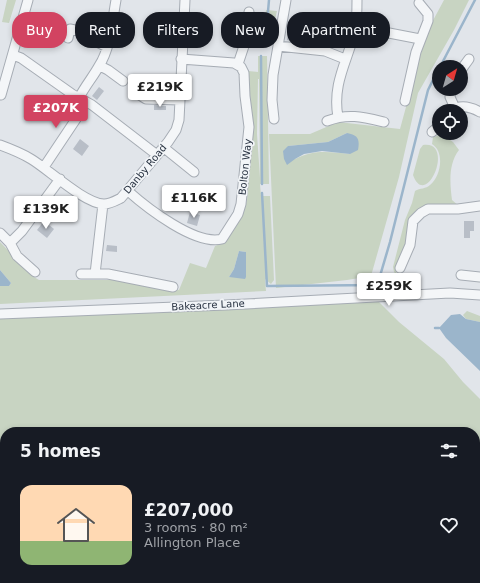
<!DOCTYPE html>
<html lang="en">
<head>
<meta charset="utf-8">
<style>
  :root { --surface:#171b24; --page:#242831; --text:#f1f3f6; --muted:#9ea1a6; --accent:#d24361 }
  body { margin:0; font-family:"DejaVu Sans",sans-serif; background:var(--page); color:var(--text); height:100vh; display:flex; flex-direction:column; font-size:15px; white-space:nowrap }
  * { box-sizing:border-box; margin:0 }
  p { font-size:13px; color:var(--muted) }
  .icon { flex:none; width:22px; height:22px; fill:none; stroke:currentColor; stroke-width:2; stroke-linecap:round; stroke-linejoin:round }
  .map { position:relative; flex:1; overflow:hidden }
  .sheet { position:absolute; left:0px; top:427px; width:480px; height:156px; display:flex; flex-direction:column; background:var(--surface); border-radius:16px 16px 0 0; box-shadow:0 2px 6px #0003 }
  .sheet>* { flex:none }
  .hud { position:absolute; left:12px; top:12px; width:456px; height:36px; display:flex; gap:8px }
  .needle { width:26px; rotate:37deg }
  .tools { position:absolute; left:432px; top:60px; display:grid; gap:8px }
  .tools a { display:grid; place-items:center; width:36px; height:36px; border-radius:50%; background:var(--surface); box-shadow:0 2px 6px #0003; font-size:20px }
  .price { position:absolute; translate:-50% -34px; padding:0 9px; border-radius:4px; background:#fff; color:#222; font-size:13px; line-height:26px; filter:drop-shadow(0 1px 2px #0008) }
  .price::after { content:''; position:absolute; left:50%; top:24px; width:12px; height:9px; margin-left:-6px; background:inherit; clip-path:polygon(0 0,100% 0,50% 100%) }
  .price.on { background:var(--accent); color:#fff }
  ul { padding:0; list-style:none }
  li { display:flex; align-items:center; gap:12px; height:100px; padding:0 20px }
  li span { display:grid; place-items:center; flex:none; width:112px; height:80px; border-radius:12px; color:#555 }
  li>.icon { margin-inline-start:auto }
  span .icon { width:48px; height:48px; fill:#fffc; stroke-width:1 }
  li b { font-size:17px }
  h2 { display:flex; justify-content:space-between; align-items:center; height:48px; padding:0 20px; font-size:17px }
  .pill { padding:0 14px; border-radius:16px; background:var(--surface); box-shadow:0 2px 6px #0003; font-size:14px; line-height:36px }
  .pill.on { background:var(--accent); color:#fff }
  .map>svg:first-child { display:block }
</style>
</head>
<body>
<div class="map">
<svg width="480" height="583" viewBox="0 0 480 583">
  <rect width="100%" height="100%" fill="#e1e5ea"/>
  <path fill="#c8d4c2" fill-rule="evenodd" d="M7,0H16L9,23L2,22Z
    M444,0H469L454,30L418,93L399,177L371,276L347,280L276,288L269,134H310L338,122L400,129L418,63L430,26ZM347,133L350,154C330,152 314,149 295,159L288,146L328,142Z
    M266,10L277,11L269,45L261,43Z
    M258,56H267L269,184H260L261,196H270L274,280L271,284L265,279L266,291L0,304V286H9L11,283L0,270V242L34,277L39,280H116L179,290L190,263L206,268L215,246L226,242L243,214L247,200L253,128L248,71L258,72ZM258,79H259L260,178L257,134ZM239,251L246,252V277H229L234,269Z
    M440,133L453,142L459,150C448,164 450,184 452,200L459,206L422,208L418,210L413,215L406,245L396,274L394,272L393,267L405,220L412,203L415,191C420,188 426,189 430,185C441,176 445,152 432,144L433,137L437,136Z
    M423,145C456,140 426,211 413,175L420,149Z
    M378,301L399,322L444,359L463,382L480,399V545L475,550V432H5V578H423L417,583H0V315Z
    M467,311L480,316V322L466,319L463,315Z
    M480,554V583H464V578H475V557Z"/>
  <path fill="#9bb5cb" d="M347,133C358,135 360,139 358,150L350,154L322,151L304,154L295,159L287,165L284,159L283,151L288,146L328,142Z
    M239,251L246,252V277L245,279L229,277L234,269Z
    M0,270L11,283L9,286H0Z
    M460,314L466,319L480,322V371L446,338L439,328L451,315Z"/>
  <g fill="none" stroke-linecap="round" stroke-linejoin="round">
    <path stroke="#9bb5cb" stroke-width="2.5" d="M263,45L267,23L269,0
      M261,56L262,184
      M440,67L475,0
      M262,193L267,286L378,285
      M375,293L390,242L428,90L439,68
      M435,328H439"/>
  </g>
  <path fill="#b8bec7" d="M339,25L346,27L343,37L336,35Z
    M289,29L296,31L295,34L299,35L297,42L287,40Z
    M99,87L104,91L97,100L92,96Z
    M154,105L166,106V110H154Z
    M80,139L89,146L82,156L73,149Z
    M190,212L200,215L197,226L187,223Z
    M44,221L54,229L47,238L37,230Z
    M464,221H474V231H470V238H464Z
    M107,245L117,246V252L106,251Z"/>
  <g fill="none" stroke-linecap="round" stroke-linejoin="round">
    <g stroke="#a6acb4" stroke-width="11">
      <path id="minor" d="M355,31L367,34L389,33L420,39
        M68,38L70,29L84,32L97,42L107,47
        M278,46L325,51L345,59
        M13,55L21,58L72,94L92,105L157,155
        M238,64L247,37L249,12
        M100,66L108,70L123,81
        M461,70L469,59
        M451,89L450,97L455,108
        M135,92L146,99L180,100
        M1,95L28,0
        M79,98C85,86 93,77 99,66C111,47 112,22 116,0
        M405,101L416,52L428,21V14L419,3
        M451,111C460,104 471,107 480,112
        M338,117C332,84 347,62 355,31C357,21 357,10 357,0
        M274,119L272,100L273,75L286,0
        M327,121C348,113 363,117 384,122
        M432,132L439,126
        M0,145C11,149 21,153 31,159C48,169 85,204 104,204C110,204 115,201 121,198L168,142L176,130L179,120L185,0
        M163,147L194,172
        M44,167L76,119L85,101
        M128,191C147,208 196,246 222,239L238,214L241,204L249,127L245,96L244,73L241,67L234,63L181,59
        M0,233L10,243L17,256L35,272
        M10,243L22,231L60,179
        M400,268L410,245L413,221L421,213L428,209H458L480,206
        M81,274H108L173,287
        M95,274L103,204
        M461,275L480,277
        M0,314L226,305L450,293L480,295"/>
    </g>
    <use href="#minor" stroke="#f4f6f8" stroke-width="9"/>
  </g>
  <g text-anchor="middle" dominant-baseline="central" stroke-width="3.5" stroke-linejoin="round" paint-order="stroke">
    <g font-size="10" fill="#293342" stroke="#f1f4f7">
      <text transform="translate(245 167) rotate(-84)">Bolton Way</text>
      <text transform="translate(145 169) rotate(-50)">Danby Road</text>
      <text transform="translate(208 305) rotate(-3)">Bakeacre Lane</text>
    </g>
  </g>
</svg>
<div class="tools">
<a><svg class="needle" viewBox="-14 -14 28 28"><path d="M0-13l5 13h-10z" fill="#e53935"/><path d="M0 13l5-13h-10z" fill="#9ea1a6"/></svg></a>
<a><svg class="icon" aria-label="locate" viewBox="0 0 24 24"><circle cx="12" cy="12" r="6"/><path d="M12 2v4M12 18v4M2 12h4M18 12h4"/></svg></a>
</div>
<b class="price" style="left:160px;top:108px">£219K</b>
<b class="price on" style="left:56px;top:129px">£207K</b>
<b class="price" style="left:194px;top:219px">£116K</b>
<b class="price" style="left:46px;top:230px">£139K</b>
<b class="price" style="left:389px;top:307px">£259K</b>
<div class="hud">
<a class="pill on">Buy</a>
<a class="pill">Rent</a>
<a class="pill">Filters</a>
<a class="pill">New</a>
<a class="pill">Apartment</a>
</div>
<section class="sheet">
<h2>5 homes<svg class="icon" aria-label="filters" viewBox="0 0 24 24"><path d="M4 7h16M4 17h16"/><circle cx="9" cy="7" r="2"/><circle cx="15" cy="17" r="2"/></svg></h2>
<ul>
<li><span style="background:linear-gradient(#ffd9b3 70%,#8fb573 0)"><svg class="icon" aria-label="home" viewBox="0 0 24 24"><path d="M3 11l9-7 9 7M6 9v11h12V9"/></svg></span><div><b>£207,000</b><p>3 rooms · 80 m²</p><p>Allington Place</p></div><svg class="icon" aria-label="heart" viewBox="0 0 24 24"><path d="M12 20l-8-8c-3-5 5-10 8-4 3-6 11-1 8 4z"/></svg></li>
</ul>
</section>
</div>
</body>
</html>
